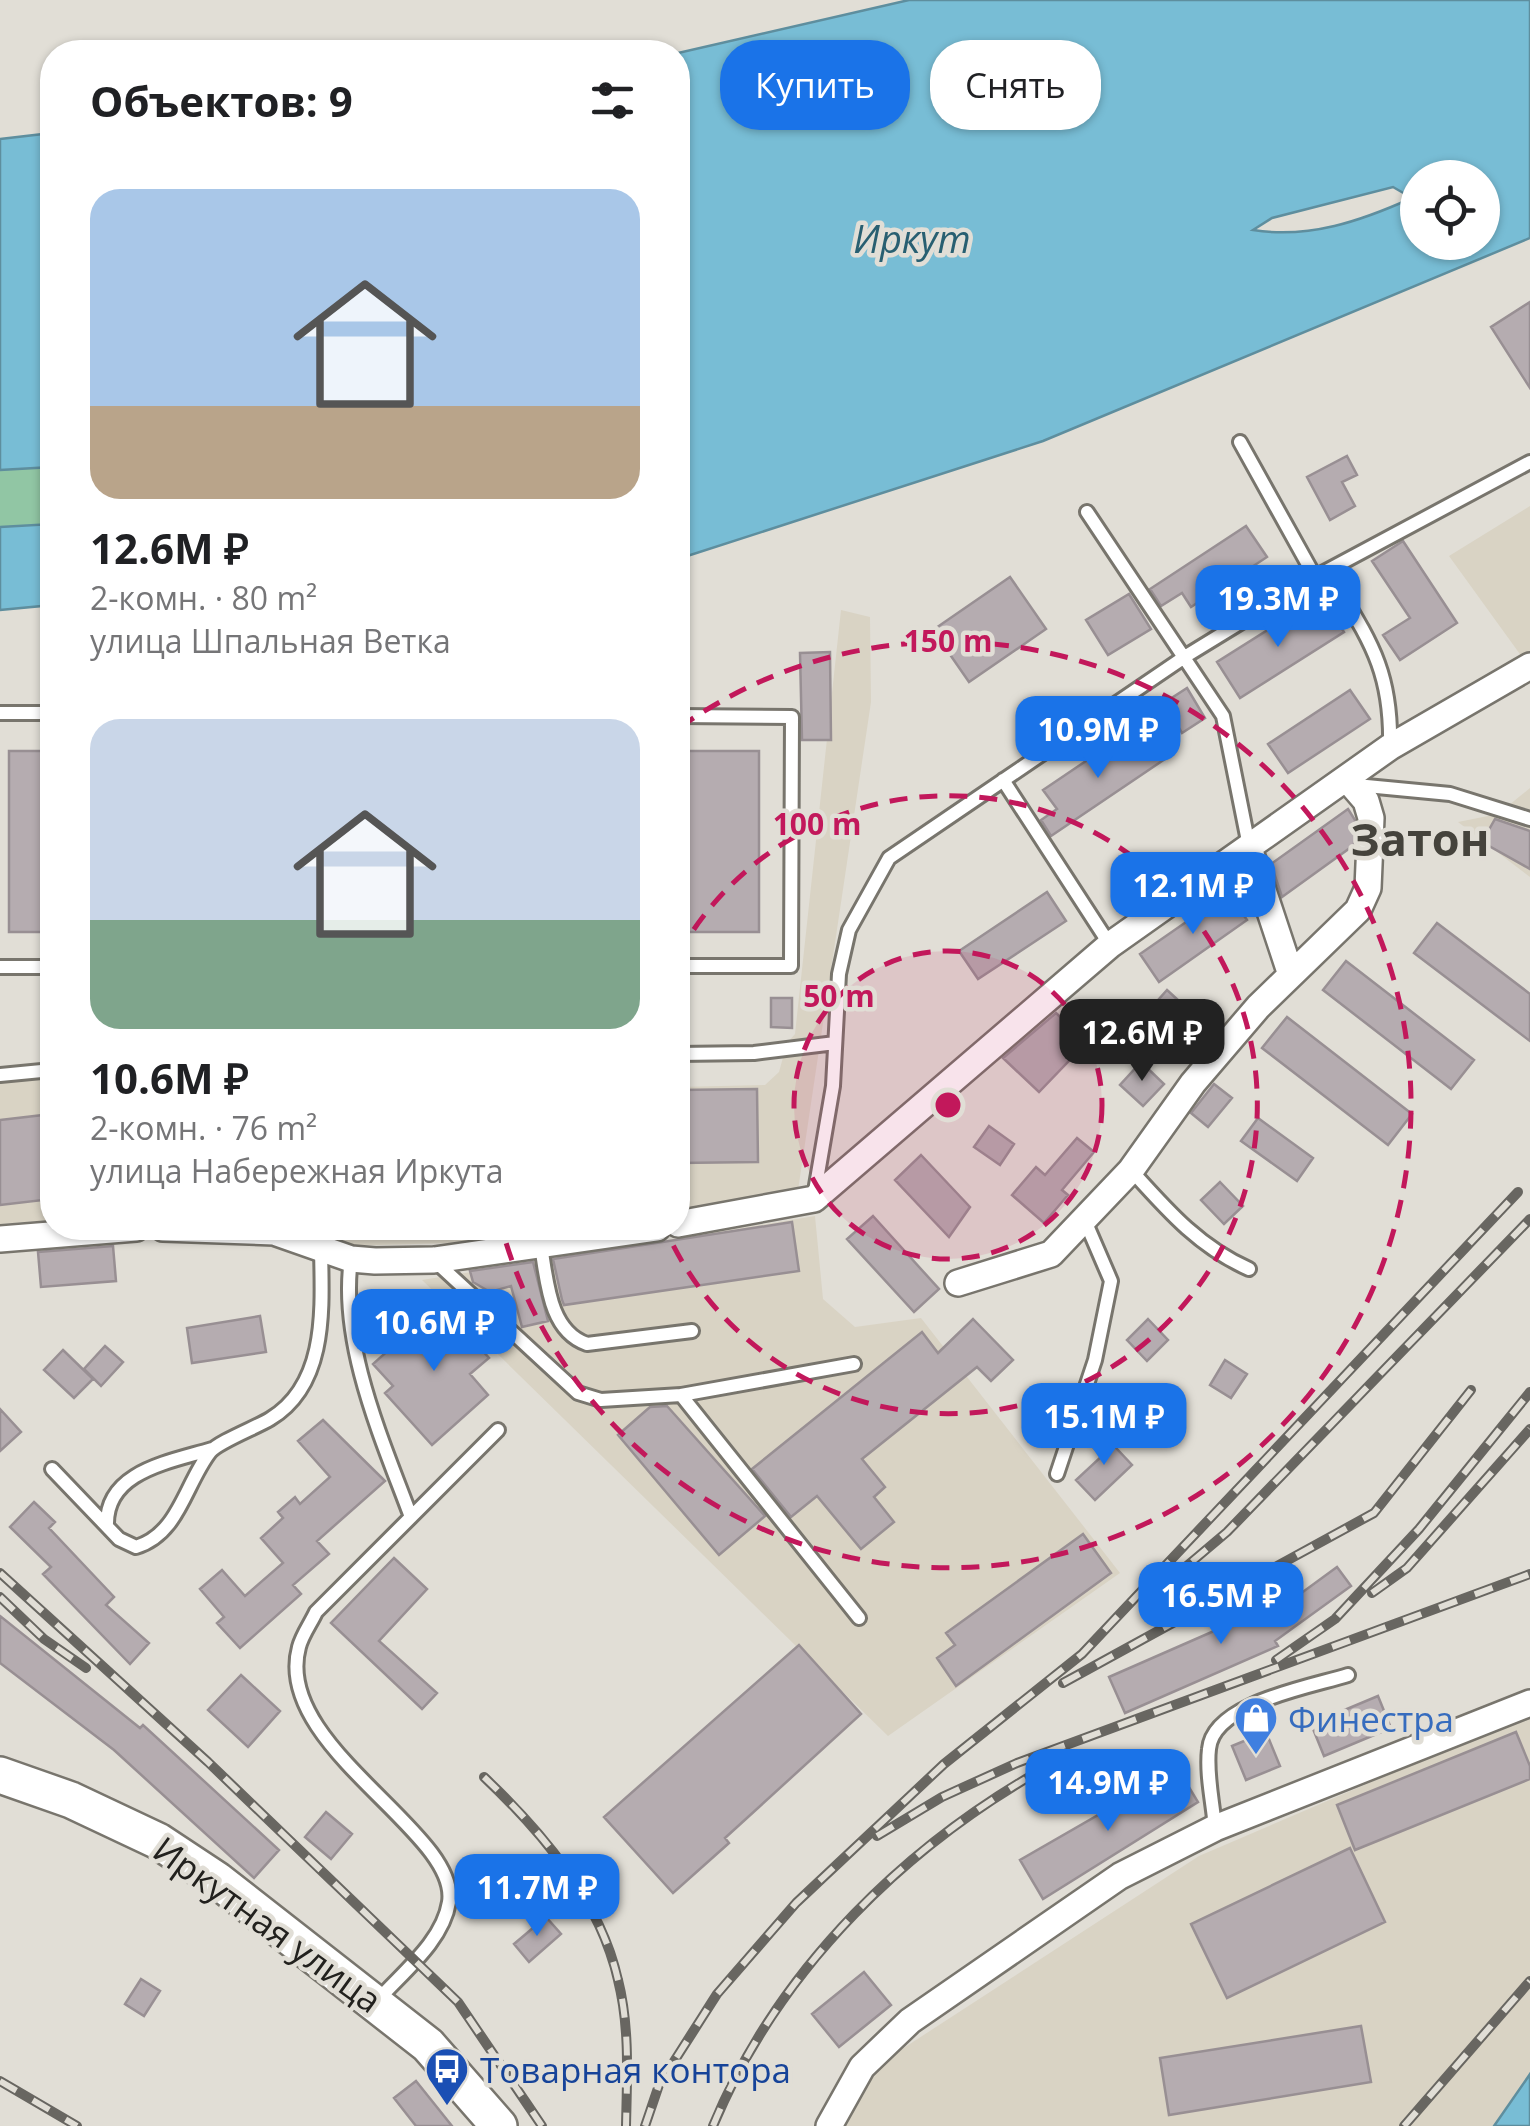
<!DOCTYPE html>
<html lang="ru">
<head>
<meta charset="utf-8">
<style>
  :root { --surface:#fff; --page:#f6f6f6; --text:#202124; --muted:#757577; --accent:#1a73e8 }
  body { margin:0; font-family:"Open Sans",sans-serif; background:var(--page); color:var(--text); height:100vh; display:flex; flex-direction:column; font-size:38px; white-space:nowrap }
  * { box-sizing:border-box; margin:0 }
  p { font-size:32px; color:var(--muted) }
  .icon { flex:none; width:55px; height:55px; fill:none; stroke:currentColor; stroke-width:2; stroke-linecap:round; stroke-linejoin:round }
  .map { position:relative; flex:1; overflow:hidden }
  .drawer { position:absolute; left:40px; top:40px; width:650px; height:1200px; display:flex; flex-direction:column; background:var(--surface); border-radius:40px; box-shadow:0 2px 8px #0004 }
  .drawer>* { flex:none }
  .top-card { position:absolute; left:720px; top:40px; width:660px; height:90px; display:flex; gap:20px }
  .fabs { position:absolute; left:1400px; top:160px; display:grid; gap:20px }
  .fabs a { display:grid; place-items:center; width:100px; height:100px; border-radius:50%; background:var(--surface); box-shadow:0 2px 8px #0004; font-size:50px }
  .price { position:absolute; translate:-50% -85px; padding:0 22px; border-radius:20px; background:var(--accent); color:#fff; font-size:32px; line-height:65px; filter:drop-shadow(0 2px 5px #0008) }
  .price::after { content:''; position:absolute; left:50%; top:60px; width:30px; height:22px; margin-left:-15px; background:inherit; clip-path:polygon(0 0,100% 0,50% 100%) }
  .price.selected { background:#222; color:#fff }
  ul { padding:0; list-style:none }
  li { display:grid; align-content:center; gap:20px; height:530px; padding:0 50px }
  li span { display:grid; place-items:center; height:310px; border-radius:30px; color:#555 }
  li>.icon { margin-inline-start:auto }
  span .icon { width:180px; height:180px; fill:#fffc; stroke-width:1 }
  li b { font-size:42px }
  h2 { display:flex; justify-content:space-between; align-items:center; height:120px; padding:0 50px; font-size:42px }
  .chip { padding:0 35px; border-radius:40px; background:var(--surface); box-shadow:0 2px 8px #0004; font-size:35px; line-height:90px }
  .chip.selected { background:var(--accent); color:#fff }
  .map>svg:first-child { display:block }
</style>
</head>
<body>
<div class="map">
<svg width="1530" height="2126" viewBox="0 0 1530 2126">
  <rect width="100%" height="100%" fill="#e1ded6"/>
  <path fill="#d9d3c4" d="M1530,506V668L1449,556Z
    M841,610L870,617L871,702L797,1197L678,1213V1087L765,1085L779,1072L787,1043L795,1034Z
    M1530,788V877L1458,822L1498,814Z
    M52,1068V1220L0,1224V1074Z
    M815,1216L823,1299L855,1327L921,1318L1120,1573L888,1736L422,1280Z
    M299,1228H565L523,1241L345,1246Z
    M1530,1714V2074L1494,2126H838L876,2066L1199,1856Z"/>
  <path fill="#91c6a4" d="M52,467V524L0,527V470Z"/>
  <path fill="#78bdd5" stroke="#5e8e9e" stroke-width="2.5" fill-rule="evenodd" d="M909,0H1530V238L1043,441L678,559V53ZM1418,178H1482V242H1418ZM1393,187L1412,198C1361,221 1309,239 1253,230L1272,218Z
    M52,133V467L0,470V139Z
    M52,524V605L0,610V527Z
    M1530,2074V2126H1494L1528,2077Z"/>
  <path fill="#b5acb0" stroke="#988f93" stroke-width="2.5" d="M1530,302V388L1491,327Z
    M1347,456L1357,475L1342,482L1355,506L1330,520L1307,477Z
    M1246,526L1267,557L1191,607L1182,593L1161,606L1150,589Z
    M1403,541L1457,623L1400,660L1383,635L1410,618L1372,561Z
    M1010,577L1046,629L969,682L933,630Z
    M1129,594L1151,629L1108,655L1086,620Z
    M1328,607L1344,632L1240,698L1217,662L1296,612L1304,623Z
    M830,652L831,740H802L800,653Z
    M1187,688L1205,718L1182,733L1164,703Z
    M1350,690L1370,719L1288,773L1268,744Z
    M1126,734L1138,751L1153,741L1165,759L1051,836L1041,820L1057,809L1043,790Z
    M9,751H52V932H9Z
    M678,751H759V932H678Z
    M1348,809L1355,820L1354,845L1282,897L1271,864Z
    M1495,819L1530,831V869L1482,842Z
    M1047,892L1066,921L978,979L959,951Z
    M1228,893L1247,920L1159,982L1140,954Z
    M1437,923L1530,994V1041L1414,953Z
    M1346,961L1474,1060L1451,1089L1323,990Z
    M1167,990L1214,1033L1190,1062L1142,1018Z
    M771,998H792V1028L771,1027Z
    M1129,1010L1148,1028L1138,1040L1118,1022Z
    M1056,1013L1087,1042L1039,1092L1003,1058Z
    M1287,1017L1412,1114L1388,1145L1262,1048Z
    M1141,1062L1164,1084L1143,1106L1120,1085Z
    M1214,1084L1232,1098L1208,1127L1191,1113Z
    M757,1089L758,1162L678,1163V1090Z
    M52,1114V1199L0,1205V1120Z
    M1258,1118L1313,1158L1297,1181L1241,1141Z
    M989,1126L1014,1144L1000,1165L974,1147Z
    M1077,1138L1094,1152L1062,1190L1068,1195L1044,1223L1012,1195L1036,1167L1045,1175Z
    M921,1155L970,1207L949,1237L895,1180Z
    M1220,1182L1243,1206L1224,1224L1201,1200Z
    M873,1216L939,1289L914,1312L847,1239Z
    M792,1222L799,1271L564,1305L562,1300L553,1259Z
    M113,1246L116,1281L41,1287L38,1252Z
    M533,1262L548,1321L522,1327L511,1286L490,1292L473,1282L470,1271Z
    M440,1304L489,1358L470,1374L488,1395L432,1445L385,1393L393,1386L373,1364Z
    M260,1316L266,1352L192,1363L187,1328Z
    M973,1319L1013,1360L991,1381L977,1367L862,1459L885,1487L874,1497L894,1522L861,1549L817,1496L791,1517L752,1469L922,1332L938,1353Z
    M1148,1319L1168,1340L1147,1361L1127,1340Z
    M105,1346L123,1362L101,1386L84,1369Z
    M63,1350L93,1379L74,1398L44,1370Z
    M1225,1360L1247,1374L1231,1398L1210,1385Z
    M667,1406L765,1516L719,1555L618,1435L650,1407Z
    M0,1409L21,1432L0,1451Z
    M323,1420L385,1481L317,1541L329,1554L293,1585L301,1594L240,1648L217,1623L224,1617L200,1589L222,1570L245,1596L283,1563L261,1538L283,1518L278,1512L295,1497L300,1504L330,1477L298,1441Z
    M1102,1433L1132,1465L1095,1500L1076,1480L1102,1456L1090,1444Z
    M34,1502L55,1522L49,1528L114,1597L106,1605L149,1643L130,1664L43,1574L51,1567L10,1527Z
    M1083,1534L1111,1573L956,1686L937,1658L955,1645L946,1633Z
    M394,1558L427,1589L379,1641L437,1693L422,1709L331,1623Z
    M1337,1567L1351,1586L1275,1641L1278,1646L1125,1713L1109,1677L1262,1610L1266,1619Z
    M0,1616L140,1728L143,1725L279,1850L254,1878L114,1750L0,1663Z
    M799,1645L861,1714L725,1838L729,1843L673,1893L604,1817Z
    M241,1675L280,1711L248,1747L208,1710Z
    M1378,1696L1391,1728L1324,1756L1311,1724Z
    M1266,1732L1280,1766L1246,1780L1232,1746Z
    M1516,1732L1530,1766V1779L1355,1850L1337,1805Z
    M1178,1769L1198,1802L1043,1899L1020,1860Z
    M326,1812L352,1834L331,1859L305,1837Z
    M1350,1848L1385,1922L1227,1998L1191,1924Z
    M546,1917L561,1934L529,1962L514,1944Z
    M864,1972L891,2005L839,2047L812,2014Z
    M141,1979L160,1991L144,2016L125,2004Z
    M1361,2026L1371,2082L1169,2115L1160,2058Z
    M416,2081L452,2126H416L394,2098Z"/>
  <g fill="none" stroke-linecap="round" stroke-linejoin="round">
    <g stroke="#78756d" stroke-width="18">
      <path id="service" d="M1240,442L1315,577
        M1087,512L1223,716L1249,846
        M1328,571C1367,637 1392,667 1390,747
        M0,713H52
        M678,716L792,717L791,966H678
        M1003,780L1110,945
        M1356,785L1450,794L1530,819
        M0,967H52
        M678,1054L754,1053L835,1043
        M0,1075L52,1070
        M1131,1170C1167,1210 1199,1247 1249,1269
        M814,1197L833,1086L839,974L849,930L889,858L1186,656L1315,577L1530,462
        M541,1246C547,1281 549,1331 587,1344L692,1331
        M351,1259C339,1344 382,1439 411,1517
        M436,1262L578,1393L601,1400L681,1395L859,1618
        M681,1395L854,1364
        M52,1469L119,1539L136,1547C179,1534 185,1484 210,1452C218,1442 257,1427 270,1419C328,1384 322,1307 321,1249
        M1057,1474L1095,1360L1111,1281L1083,1216
        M107,1526C105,1471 170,1462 212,1449
        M1215,1828C1213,1803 1206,1774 1209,1749C1213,1703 1310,1687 1348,1675
        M378,2000C403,1972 443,1941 449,1902C460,1832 272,1746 299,1647C302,1635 311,1623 316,1612L498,1430"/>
    </g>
    <g stroke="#78756d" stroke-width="30">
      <path id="minor" d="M1249,848L1291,975
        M678,1224L814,1199L1110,945L1390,747L1530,666
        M163,1228L274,1232L351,1259L375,1261L434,1260L657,1228
        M0,1239L136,1228
        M958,1283L1051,1254L1131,1170L1193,1083L1258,1007L1358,910L1368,888L1371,818L1366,801L1347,779
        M829,2126L862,2067L910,2021L1120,1876L1215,1828L1530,1703"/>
    </g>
    <g stroke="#78756d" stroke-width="40">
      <path id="secondary" d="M0,1775L71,1800L158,1841L217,1880L428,2045L499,2126"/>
    </g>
    <use href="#service" stroke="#fff" stroke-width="12"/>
    <use href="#minor" stroke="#fff" stroke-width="25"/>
    <use href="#secondary" stroke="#fff" stroke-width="35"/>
    <g stroke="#686661" stroke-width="10">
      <path id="rail" d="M0,1573L208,1762L458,2002L542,2126
        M1163,1586L1227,1532L1530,1219
        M1372,1593L1407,1568L1530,1429
        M0,1597L44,1639L86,1668
        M1276,1660L1335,1619L1419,1529L1530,1392
        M1063,1683L1374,1513L1471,1390
        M484,1777C542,1832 600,1900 618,1980C630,2027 627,2078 626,2126
        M877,1836L942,1797L1017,1763L1530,1574
        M0,2081L77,2126
        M645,2126L659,2085L717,1994L796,1903L944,1764L1082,1654L1518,1192
        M713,2126C779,1967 909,1841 1059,1760
        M1404,2126L1530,1981"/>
    </g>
    <use href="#rail" stroke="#e1ded6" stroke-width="6" stroke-dasharray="19" stroke-linecap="butt"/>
  </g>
  <circle cx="948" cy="1105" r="154" fill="#c2185b" fill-opacity=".12"/>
  <g fill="none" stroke="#c2185b" stroke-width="5" stroke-dasharray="18 12">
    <circle cx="948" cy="1105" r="154"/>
    <path d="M678 955A309 309 0 1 1 665 1228"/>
    <path d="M679 728A463 463 0 1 1 502 1229"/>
  </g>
  <defs>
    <g id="shop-pin" transform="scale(2.25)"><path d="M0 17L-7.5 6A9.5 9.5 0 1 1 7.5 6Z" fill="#3f7fe0" stroke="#e1ded6"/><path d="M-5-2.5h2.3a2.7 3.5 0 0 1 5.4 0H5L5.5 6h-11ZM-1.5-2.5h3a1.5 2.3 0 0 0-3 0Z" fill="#fff"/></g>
    <g id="bus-pin" transform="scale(2.25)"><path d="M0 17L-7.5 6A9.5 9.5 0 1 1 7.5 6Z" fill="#1a4fb4" stroke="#e1ded6"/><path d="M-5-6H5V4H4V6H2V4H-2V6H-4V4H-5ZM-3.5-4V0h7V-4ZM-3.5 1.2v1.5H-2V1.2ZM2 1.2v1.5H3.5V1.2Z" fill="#fff"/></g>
  </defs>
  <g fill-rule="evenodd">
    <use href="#shop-pin" x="1256" y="1718"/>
    <use href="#bus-pin" x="447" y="2069"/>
  </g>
  <g text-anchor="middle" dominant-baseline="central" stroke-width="9" stroke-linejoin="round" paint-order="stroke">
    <g font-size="35" fill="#366cbe" stroke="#e1ded6" text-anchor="start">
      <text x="1288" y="1718">Финестра</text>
    </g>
    <g font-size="35" fill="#22211e" stroke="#e1ded6">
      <text transform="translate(268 1924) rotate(36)">Иркутная улица</text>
    </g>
    <g font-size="35" fill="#164399" stroke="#e1ded6" text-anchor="start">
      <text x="480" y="2069">Товарная контора</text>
    </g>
    <g font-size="38" font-style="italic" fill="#285f71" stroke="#e1ded6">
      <text x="912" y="238">Иркут</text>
    </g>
    <g font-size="45" font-weight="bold" fill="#45433c" stroke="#e1ded6">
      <text x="1420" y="838">Затон</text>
    </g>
  </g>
  <circle cx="948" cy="1105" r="15" fill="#c2185b" stroke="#e1ded6" stroke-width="5"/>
  <g font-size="30" text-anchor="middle" font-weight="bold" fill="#c2185b" stroke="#e1ded6" stroke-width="9" stroke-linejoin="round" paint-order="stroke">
    <text x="948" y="652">150 m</text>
    <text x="817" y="835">100 m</text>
    <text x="839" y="1007">50 m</text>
  </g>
</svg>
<div class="fabs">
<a><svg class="icon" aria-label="locate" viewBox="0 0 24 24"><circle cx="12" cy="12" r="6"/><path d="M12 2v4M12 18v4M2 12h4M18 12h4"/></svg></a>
</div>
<b class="price" style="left:1278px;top:650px">19.3M ₽</b>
<b class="price" style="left:1098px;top:781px">10.9M ₽</b>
<b class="price" style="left:1193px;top:937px">12.1M ₽</b>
<b class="price selected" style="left:1142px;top:1084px">12.6M ₽</b>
<b class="price" style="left:434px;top:1374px">10.6M ₽</b>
<b class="price" style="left:1104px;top:1468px">15.1M ₽</b>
<b class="price" style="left:1221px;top:1647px">16.5M ₽</b>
<b class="price" style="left:1108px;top:1834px">14.9M ₽</b>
<b class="price" style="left:537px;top:1939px">11.7M ₽</b>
<div class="top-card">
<a class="chip selected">Купить</a>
<a class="chip">Снять</a>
</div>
<section class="drawer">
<h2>Объектов: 9<svg class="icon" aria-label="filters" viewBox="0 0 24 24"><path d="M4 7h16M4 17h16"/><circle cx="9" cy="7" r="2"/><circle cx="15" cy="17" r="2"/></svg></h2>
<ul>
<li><span style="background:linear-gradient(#a9c7e8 70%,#b9a48a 0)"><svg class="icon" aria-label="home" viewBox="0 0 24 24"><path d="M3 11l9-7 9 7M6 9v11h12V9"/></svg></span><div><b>12.6M ₽</b><p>2-комн. · 80 m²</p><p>улица Шпальная Ветка</p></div></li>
<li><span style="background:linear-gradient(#c9d6e8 65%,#7fa58c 0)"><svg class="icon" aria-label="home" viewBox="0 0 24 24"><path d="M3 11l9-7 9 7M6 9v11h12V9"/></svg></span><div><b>10.6M ₽</b><p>2-комн. · 76 m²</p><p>улица Набережная Иркута</p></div></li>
</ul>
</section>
</div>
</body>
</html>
